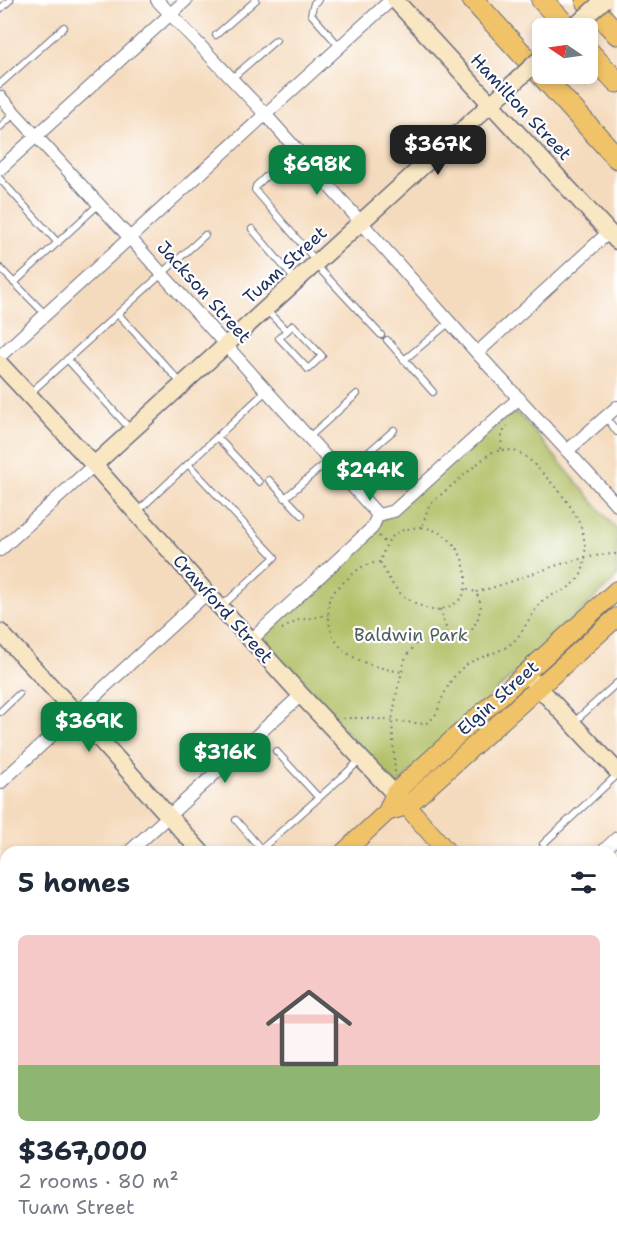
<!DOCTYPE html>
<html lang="en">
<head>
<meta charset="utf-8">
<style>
  :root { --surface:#fff; --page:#f6f6f7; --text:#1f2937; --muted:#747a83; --line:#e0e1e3; --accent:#0b8043 }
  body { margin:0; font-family:"Shantell Sans",sans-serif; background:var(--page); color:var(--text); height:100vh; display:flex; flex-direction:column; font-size:22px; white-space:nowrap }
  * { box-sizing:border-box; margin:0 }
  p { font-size:20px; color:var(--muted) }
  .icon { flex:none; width:33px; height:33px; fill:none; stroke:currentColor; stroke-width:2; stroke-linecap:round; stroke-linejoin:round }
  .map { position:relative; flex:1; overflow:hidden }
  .panel { position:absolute; left:0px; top:846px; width:618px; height:402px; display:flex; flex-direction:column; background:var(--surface); border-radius:18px 18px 0 0; box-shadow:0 3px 9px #0003 }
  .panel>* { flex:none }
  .needle { width:39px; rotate:283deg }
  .tools { position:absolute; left:532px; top:18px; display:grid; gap:12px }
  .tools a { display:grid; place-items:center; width:66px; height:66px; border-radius:9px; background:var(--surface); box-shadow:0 3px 9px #0003; font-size:30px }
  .price { position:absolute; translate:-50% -51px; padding:0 14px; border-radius:12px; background:var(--accent); color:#fff; font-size:20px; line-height:39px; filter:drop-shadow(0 2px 3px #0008) }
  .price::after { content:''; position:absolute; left:50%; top:36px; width:18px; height:14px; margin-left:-9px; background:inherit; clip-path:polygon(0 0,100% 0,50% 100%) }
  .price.active { background:#222; color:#fff }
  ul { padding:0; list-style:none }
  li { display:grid; align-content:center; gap:12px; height:318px; padding:0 18px }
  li+li { border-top:2px solid var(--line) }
  li span { display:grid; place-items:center; height:186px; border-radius:9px; color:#555 }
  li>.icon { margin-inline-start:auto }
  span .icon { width:108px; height:108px; fill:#fffc; stroke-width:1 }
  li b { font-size:26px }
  h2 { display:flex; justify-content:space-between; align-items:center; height:72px; padding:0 18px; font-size:26px }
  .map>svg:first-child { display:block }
</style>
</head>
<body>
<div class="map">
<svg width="617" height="1248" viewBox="0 0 617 1248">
  <rect width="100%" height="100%" fill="#fff"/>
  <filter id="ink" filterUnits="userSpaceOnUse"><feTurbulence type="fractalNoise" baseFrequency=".0167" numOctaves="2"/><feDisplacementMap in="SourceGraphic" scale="12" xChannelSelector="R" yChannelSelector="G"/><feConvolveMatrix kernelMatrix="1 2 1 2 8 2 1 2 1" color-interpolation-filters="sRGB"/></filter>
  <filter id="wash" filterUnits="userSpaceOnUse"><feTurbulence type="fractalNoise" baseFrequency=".008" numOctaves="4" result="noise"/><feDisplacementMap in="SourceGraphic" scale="24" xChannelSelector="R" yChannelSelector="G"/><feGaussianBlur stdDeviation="1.35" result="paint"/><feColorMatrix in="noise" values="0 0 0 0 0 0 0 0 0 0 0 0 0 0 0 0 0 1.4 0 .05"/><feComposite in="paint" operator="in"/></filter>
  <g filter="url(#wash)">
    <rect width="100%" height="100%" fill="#f5dbbe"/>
    <path fill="#f7d1c9" d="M91,1242H288L294,1248H97Z
      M335,1242H424L429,1248H340Z"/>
    <path fill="#aebc5f" stroke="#64765e" stroke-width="1.5" d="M514,413L521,416L617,530V577L396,786L264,644V636L267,630L380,521L508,416Z"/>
  </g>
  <g filter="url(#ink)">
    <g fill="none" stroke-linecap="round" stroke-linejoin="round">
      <g stroke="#676b80" stroke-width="8">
        <path id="lane" d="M318,0L314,3L311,14L340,47
          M0,9L10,0
          M216,35L256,0
          M231,79L276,40
          M0,84L64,27
          M0,127L15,113
          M295,149L256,186L255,190L317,262
          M0,179L58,243
          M252,229L296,281
          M316,265L381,335
          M0,268L45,314
          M14,283L99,204
          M266,310L287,331
          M118,314L182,384
          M293,325L322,356L308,369L279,338Z
          M387,340L433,392
          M67,359L131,430
          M404,360L450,322
          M29,394L205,235
          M606,417L617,432
          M217,437L259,482
          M309,437L357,394
          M188,464L275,557L221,607
          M342,475L394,430
          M269,480L302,515
          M285,498L329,460
          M137,512L266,391
          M0,712L19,694
          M573,723L617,683
          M276,751L319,798
          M236,820L261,849
          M543,844L617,775
          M258,852L341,778L360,760
          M0,1037L6,1032
          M252,1242L258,1248
          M458,1248L465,1242"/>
      </g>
      <g stroke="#676b80" stroke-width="14">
        <path id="street" d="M157,0L265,114L477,353L617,505
          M0,97L129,237L378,515
          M0,169L186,0
          M477,353L609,232
          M0,356L391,0
          M567,451L617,407
          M0,550L94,465
          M251,640L372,528L378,515L394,511L519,398
          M0,783L207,593
          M129,852L301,695
          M602,852L617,838
          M0,970L6,965
          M612,1027L617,1022"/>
      </g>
      <g stroke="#676b80" stroke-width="19">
        <path id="secondary" d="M395,0L617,241
          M0,364L94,465L207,593L251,640L301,695L404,804
          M94,465L504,92
          M0,632L76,713L201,852
          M530,678L617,771
          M0,902L6,909
          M64,1242L70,1248
          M307,1242L313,1248"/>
      </g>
      <g stroke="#676b80" stroke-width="20">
        <path id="primary" d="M407,806L447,852
          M387,812L395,793L405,783L617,590
          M344,852L387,812L407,806L617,617
          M612,1038L617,1044
          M0,1166L6,1160
          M612,1218L617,1213
          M553,1242L559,1248
          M580,1248L587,1242"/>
      </g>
      <g stroke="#676b80" stroke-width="23">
        <path id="highway" d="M473,0L617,158
          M542,0L568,28
          M586,0L617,34
          M588,51L617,82"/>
      </g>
      <path stroke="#676b80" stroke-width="2" stroke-dasharray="1.5 4.5" stroke-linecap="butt" d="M501,449L502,434L507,426
        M422,527C449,532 462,549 466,575C466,581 466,591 462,597C456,605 443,610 433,610C425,609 406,599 400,593C391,584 386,573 380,562C388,535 395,529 422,527Z
        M379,536L387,545
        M380,562C360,565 360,568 345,581C328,597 327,597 329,620C332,657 371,667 402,672
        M476,592C523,581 567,555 617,554
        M440,609L446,628L445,638
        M282,629L299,620L328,615
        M343,718H368L425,724C428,722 433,719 435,715C438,712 439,706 440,703C446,689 453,674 466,665C481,655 500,654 514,641C526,629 531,612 543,600C547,597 551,596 555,594C563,591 573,586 578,579C583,574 584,565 585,558C588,526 568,500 547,478C529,459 519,443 490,453L429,505L422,527
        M395,772L392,721L397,691L406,656L416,644L423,641L445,640L463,635L472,630L478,618L481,605L479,598L475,592L466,588
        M0,1183L6,1190"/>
      <use href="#lane" stroke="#fff" stroke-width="6"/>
      <use href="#street" stroke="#fff" stroke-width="12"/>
      <use href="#secondary" stroke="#f9e7c3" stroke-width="16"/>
      <use href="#primary" stroke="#f0c369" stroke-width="18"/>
      <use href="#highway" stroke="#f0c369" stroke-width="21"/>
      <g stroke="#676b80" stroke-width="19" stroke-linecap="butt">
        <path id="secondary-bridge" d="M573,28L604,0
          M504,92L543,56"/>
      </g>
      <use href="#secondary-bridge" stroke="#f9e7c3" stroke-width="16"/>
    </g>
  </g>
  <g text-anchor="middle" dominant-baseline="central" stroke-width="4.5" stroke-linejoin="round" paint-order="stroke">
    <g font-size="18" fill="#1b2f5e" stroke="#fff">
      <text transform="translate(521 107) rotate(47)">Hamilton Street</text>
      <text transform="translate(285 265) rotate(-42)">Tuam Street</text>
      <text transform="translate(204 292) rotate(48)">Jackson Street</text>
      <text transform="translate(223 609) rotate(48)">Crawford Street</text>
      <text transform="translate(498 698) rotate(-42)">Elgin Street</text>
    </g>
    <g font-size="18" fill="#4e605e" stroke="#fff">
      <text x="411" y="635">Baldwin Park</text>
    </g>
  </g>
</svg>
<div class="tools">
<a><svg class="needle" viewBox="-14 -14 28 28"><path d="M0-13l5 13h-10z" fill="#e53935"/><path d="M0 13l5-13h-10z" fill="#747a83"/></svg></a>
</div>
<b class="price active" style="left:438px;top:176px">$367K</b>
<b class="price" style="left:317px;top:196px">$698K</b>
<b class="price" style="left:370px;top:502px">$244K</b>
<b class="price" style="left:89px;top:753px">$369K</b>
<b class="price" style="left:225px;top:784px">$316K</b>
<section class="panel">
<h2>5 homes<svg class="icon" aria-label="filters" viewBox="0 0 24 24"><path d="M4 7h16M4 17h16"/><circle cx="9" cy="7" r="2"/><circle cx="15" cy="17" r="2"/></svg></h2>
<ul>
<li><span style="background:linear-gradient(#f6c9c9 70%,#8fb573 0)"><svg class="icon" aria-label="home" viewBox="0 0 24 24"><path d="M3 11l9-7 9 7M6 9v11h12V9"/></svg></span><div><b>$367,000</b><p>2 rooms · 80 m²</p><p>Tuam Street</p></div></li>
</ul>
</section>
</div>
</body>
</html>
